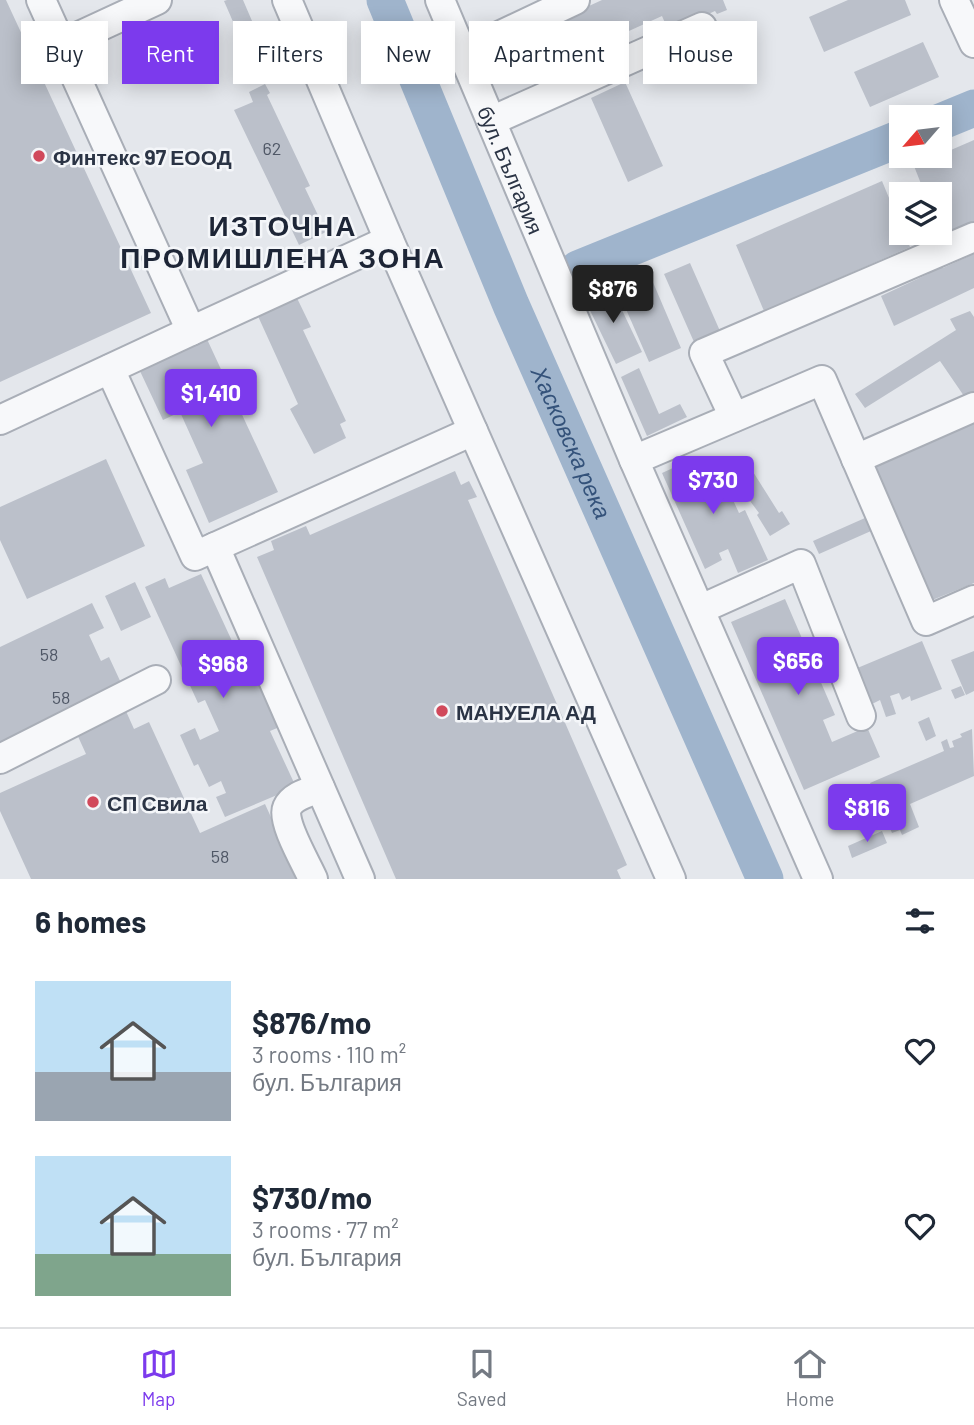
<!DOCTYPE html>
<html lang="en">
<head>
<meta charset="utf-8">
<style>
  :root { --surface:#fff; --page:#f2f2f3; --text:#1f2937; --muted:#747a83; --line:#e0e1e3; --accent:#7c3aed }
  body { margin:0; font-family:Barlow,sans-serif; background:var(--page); color:var(--text); height:100vh; display:flex; flex-direction:column; font-size:26px; white-space:nowrap }
  * { box-sizing:border-box; margin:0 }
  p { font-size:23px; color:var(--muted) }
  .icon { flex:none; width:38px; height:38px; fill:none; stroke:currentColor; stroke-width:2; stroke-linecap:round; stroke-linejoin:round }
  .map { position:relative; height:879px; overflow:hidden }
  .sheet { display:flex; flex-direction:column; background:var(--surface); flex:1 }
  .sheet>* { flex:none }
  .guide { position:absolute; left:21px; top:21px; width:933px; height:63px; display:flex; gap:14px }
  .needle { width:46px; rotate:242deg }
  .tools { position:absolute; left:889px; top:105px; display:grid; gap:14px }
  .tools a { display:grid; place-items:center; width:63px; height:63px; border-radius:0px; background:var(--surface); box-shadow:0 4px 18px #0003; font-size:35px }
  .price { position:absolute; translate:-50% -60px; padding:0 16px; border-radius:7px; background:var(--accent); color:#fff; font-size:23px; line-height:46px; filter:drop-shadow(0 2px 4px #0008) }
  .price::after { content:''; position:absolute; left:50%; top:42px; width:21px; height:16px; margin-left:-10px; background:inherit; clip-path:polygon(0 0,100% 0,50% 100%) }
  .price.current { background:#222; color:#fff }
  ul { padding:0; list-style:none }
  li { display:flex; align-items:center; gap:21px; height:175px; padding:0 35px }
  li span { display:grid; place-items:center; flex:none; width:196px; height:140px; border-radius:0px; color:#555 }
  li>.icon { margin-inline-start:auto }
  span .icon { width:84px; height:84px; fill:#fffc; stroke-width:1 }
  li b { font-size:30px }
  h2 { display:flex; justify-content:space-between; align-items:center; height:84px; padding:0 35px; font-size:30px }
  .tag { padding:0 24px; border-radius:0px; background:var(--surface); box-shadow:0 4px 18px #0003; font-size:24px; line-height:63px }
  .tag.current { background:var(--accent); color:#fff }
  .tab-bar { display:flex; justify-content:space-around; align-items:center; height:98px; border-top:2px solid var(--line); background:var(--surface); font-size:19px; color:var(--muted) }
  .tab-bar a { display:grid; justify-items:center; gap:4px }
  .tab-bar .current { color:var(--accent) }
  .map>svg:first-child { display:block }
</style>
</head>
<body>
<div class="map">
<svg width="974" height="879" viewBox="0 0 974 879">
  <rect width="100%" height="100%" fill="#e4e7ec"/>
  <g fill="none" stroke-linecap="round" stroke-linejoin="round">
    <g stroke="#9fb4cc" stroke-width="37">
      <path id="s1" d="M385,0L511,305L765,879"/>
      <path d="M940,122L974,108"/>
      <path d="M578,269L901,138"/>
    </g>
  </g>
  <path fill="#bbc0ca" d="M0,0H6L151,313L0,382Z
    M227,0H243L274,72L258,79L224,1Z
    M602,0H723L727,10L717,14L715,11L669,32L662,16L512,84L497,48Z
    M848,0H905L911,15L824,52L809,17Z
    M923,42L939,77L870,107L854,72Z
    M625,82L663,166L628,182L591,98Z
    M265,84L270,93L267,95L310,186L305,188L326,232L299,245L234,110L253,102L249,92Z
    M974,140V221L942,235L940,194H925L914,166Z
    M882,181L901,227V233H904L910,247L764,311L736,245Z
    M974,254V288L894,326L881,296L928,274L927,270L941,264L943,268Z
    M690,263L720,331L694,342L664,274Z
    M652,280L681,348L649,362L619,293Z
    M610,285L642,352L616,364L584,298Z
    M296,296L311,327L303,330L346,421L340,424L346,438L314,454L290,409L298,404L257,314Z
    M970,311L974,317V395L966,399L940,361L865,408L855,394L956,330L950,319Z
    M206,337L278,492L209,523L186,470L203,463L180,412L163,420L139,369Z
    M639,368L659,414L680,404L687,417L647,436L621,377Z
    M974,423V583L925,603L868,467Z
    M746,456L752,466L750,467L779,513L782,511L790,524L770,536L757,515L759,513L726,469Z
    M695,458L699,468L715,461L739,513L745,510L768,560L738,573L728,549L719,553L722,560L705,569L662,473Z
    M106,459L145,546L27,599L0,540V507Z
    M455,471L461,485L469,481L477,497L468,500L627,865L617,870L621,879H396L257,557L274,550L271,541L306,526L310,535Z
    M865,518L871,531L819,554L813,541Z
    M201,574L250,680L259,676L282,726L270,731L296,787L225,817L216,797L226,793L221,781L209,787L198,764L194,766L180,735L195,728L200,740L219,731L205,700L198,703L145,587L165,578L169,588Z
    M135,582L151,617L121,631L105,596Z
    M785,599L835,715L823,720L832,742L867,727L880,757L804,790L731,622Z
    M92,603L104,628L89,635L101,661L109,657L122,685L0,744V647Z
    M922,641L942,689L911,701L910,696L902,700L899,693L890,696L896,714L886,717L880,700L870,705L855,669Z
    M974,651V691L966,695L951,660Z
    M961,686L965,695L955,699L951,690Z
    M125,709L134,729L149,722L200,833L265,804L299,879H31L0,811V793L86,754L76,732Z
    M929,717L936,736L926,741L918,722Z
    M972,729L974,776L910,804L919,827L902,835L900,830L892,833L870,783L944,751L941,742L947,739L950,748L954,747L952,741L962,737L960,734Z
    M882,831L887,843L852,858L848,846Z"/>
  <g fill="none" stroke-linecap="round" stroke-linejoin="round">
    <g stroke="#a9aeb7" stroke-width="32">
      <g id="minor">
        <path d="M41,0L191,331L389,240L287,0"/>
        <path id="s2" d="M440,0L634,460L818,879"/>
        <path d="M954,0L974,43"/>
        <path d="M62,44L157,0"/>
        <path d="M463,53L575,0"/>
        <path d="M491,121L702,27"/>
        <path d="M110,369L195,556L215,547L360,879"/>
        <path d="M734,417L704,353L974,237"/>
        <path d="M0,420L191,331"/>
        <path d="M473,431L671,879"/>
        <path d="M856,459L974,407"/>
        <path d="M634,460L822,380L926,621L974,600"/>
        <path d="M215,547L473,431L389,240"/>
        <path d="M701,609L801,564L861,716"/>
        <path d="M0,759L156,680"/>
        <path d="M313,879C307,865 281,821 287,808C292,796 309,792 320,788"/>
      </g>
    </g>
    <use href="#minor" stroke="#f7f8fa" stroke-width="28"/>
  </g>
  <g fill="#d1495b" stroke="#f4f6f9" stroke-width="2.5">
    <circle cx="39" cy="156" r="7"/>
    <circle cx="442" cy="711" r="7"/>
    <circle cx="93" cy="802" r="7"/>
  </g>
  <g text-anchor="middle" dominant-baseline="central" stroke-width="5" stroke-linejoin="round" paint-order="stroke">
    <g font-size="18" fill="#4f5766">
      <text x="272" y="148">62</text>
      <text x="49" y="654">58</text>
      <text x="61" y="697">58</text>
      <text x="220" y="856">58</text>
    </g>
    <g font-size="21" font-weight="bold" fill="#2b3445" stroke="#f4f6f9" text-anchor="start">
      <text x="53" y="156">Финтекс 97 ЕООД</text>
      <text x="456" y="711">МАНУЕЛА АД</text>
      <text x="107" y="802">СП Свила</text>
    </g>
    <g font-size="21" fill="#2b3445" stroke="#f4f6f9">
      <text stroke="none"><textPath href="#s2" startOffset="184">бул. България</textPath></text>
    </g>
    <g font-size="23" font-style="italic" fill="#34527a" stroke="#f4f6f9">
      <text stroke="none"><textPath href="#s1" startOffset="480">Хасковска река</textPath></text>
    </g>
    <g font-size="28" font-weight="bold" letter-spacing="2" fill="#1d2536" stroke="#f4f6f9">
      <text x="283" y="225">ИЗТОЧНА<tspan x="283" dy="32">ПРОМИШЛЕНА ЗОНА</tspan></text>
    </g>
  </g>
</svg>
<div class="tools">
<a><svg class="needle" viewBox="-14 -14 28 28"><path d="M0-13l5 13h-10z" fill="#e53935"/><path d="M0 13l5-13h-10z" fill="#747a83"/></svg></a>
<a><svg class="icon" aria-label="layers" viewBox="0 0 24 24"><path d="M12 4l9 5-9 5-9-5zM3 14l9 5 9-5"/></svg></a>
</div>
<b class="price current" style="left:613px;top:325px">$876</b>
<b class="price" style="left:211px;top:429px">$1,410</b>
<b class="price" style="left:713px;top:516px">$730</b>
<b class="price" style="left:798px;top:697px">$656</b>
<b class="price" style="left:223px;top:700px">$968</b>
<b class="price" style="left:867px;top:844px">$816</b>
<div class="guide">
<a class="tag">Buy</a>
<a class="tag current">Rent</a>
<a class="tag">Filters</a>
<a class="tag">New</a>
<a class="tag">Apartment</a>
<a class="tag">House</a>
</div>
</div>
<section class="sheet">
<h2>6 homes<svg class="icon" aria-label="filters" viewBox="0 0 24 24"><path d="M4 7h16M4 17h16"/><circle cx="9" cy="7" r="2"/><circle cx="15" cy="17" r="2"/></svg></h2>
<ul>
<li><span style="background:linear-gradient(#bfe0f5 65%,#9aa5b1 0)"><svg class="icon" aria-label="home" viewBox="0 0 24 24"><path d="M3 11l9-7 9 7M6 9v11h12V9"/></svg></span><div><b>$876/mo</b><p>3 rooms · 110 m²</p><p>бул. България</p></div><svg class="icon" aria-label="heart" viewBox="0 0 24 24"><path d="M12 20l-8-8c-3-5 5-10 8-4 3-6 11-1 8 4z"/></svg></li>
<li><span style="background:linear-gradient(#bfe0f5 70%,#7fa58c 0)"><svg class="icon" aria-label="home" viewBox="0 0 24 24"><path d="M3 11l9-7 9 7M6 9v11h12V9"/></svg></span><div><b>$730/mo</b><p>3 rooms · 77 m²</p><p>бул. България</p></div><svg class="icon" aria-label="heart" viewBox="0 0 24 24"><path d="M12 20l-8-8c-3-5 5-10 8-4 3-6 11-1 8 4z"/></svg></li>
</ul>
</section>
<nav class="tab-bar">
<a class="current"><svg class="icon" aria-label="map" viewBox="0 0 24 24"><path d="M3 6l6-2 6 2 6-2v14l-6 2-6-2-6 2zM9 4v14M15 6v14"/></svg>Map</a>
<a><svg class="icon" aria-label="saved" viewBox="0 0 24 24"><path d="M7 4h10v16l-5-4-5 4z"/></svg>Saved</a>
<a><svg class="icon" aria-label="home" viewBox="0 0 24 24"><path d="M3 11l9-7 9 7M6 9v11h12V9"/></svg>Home</a>
</nav>
</body>
</html>
